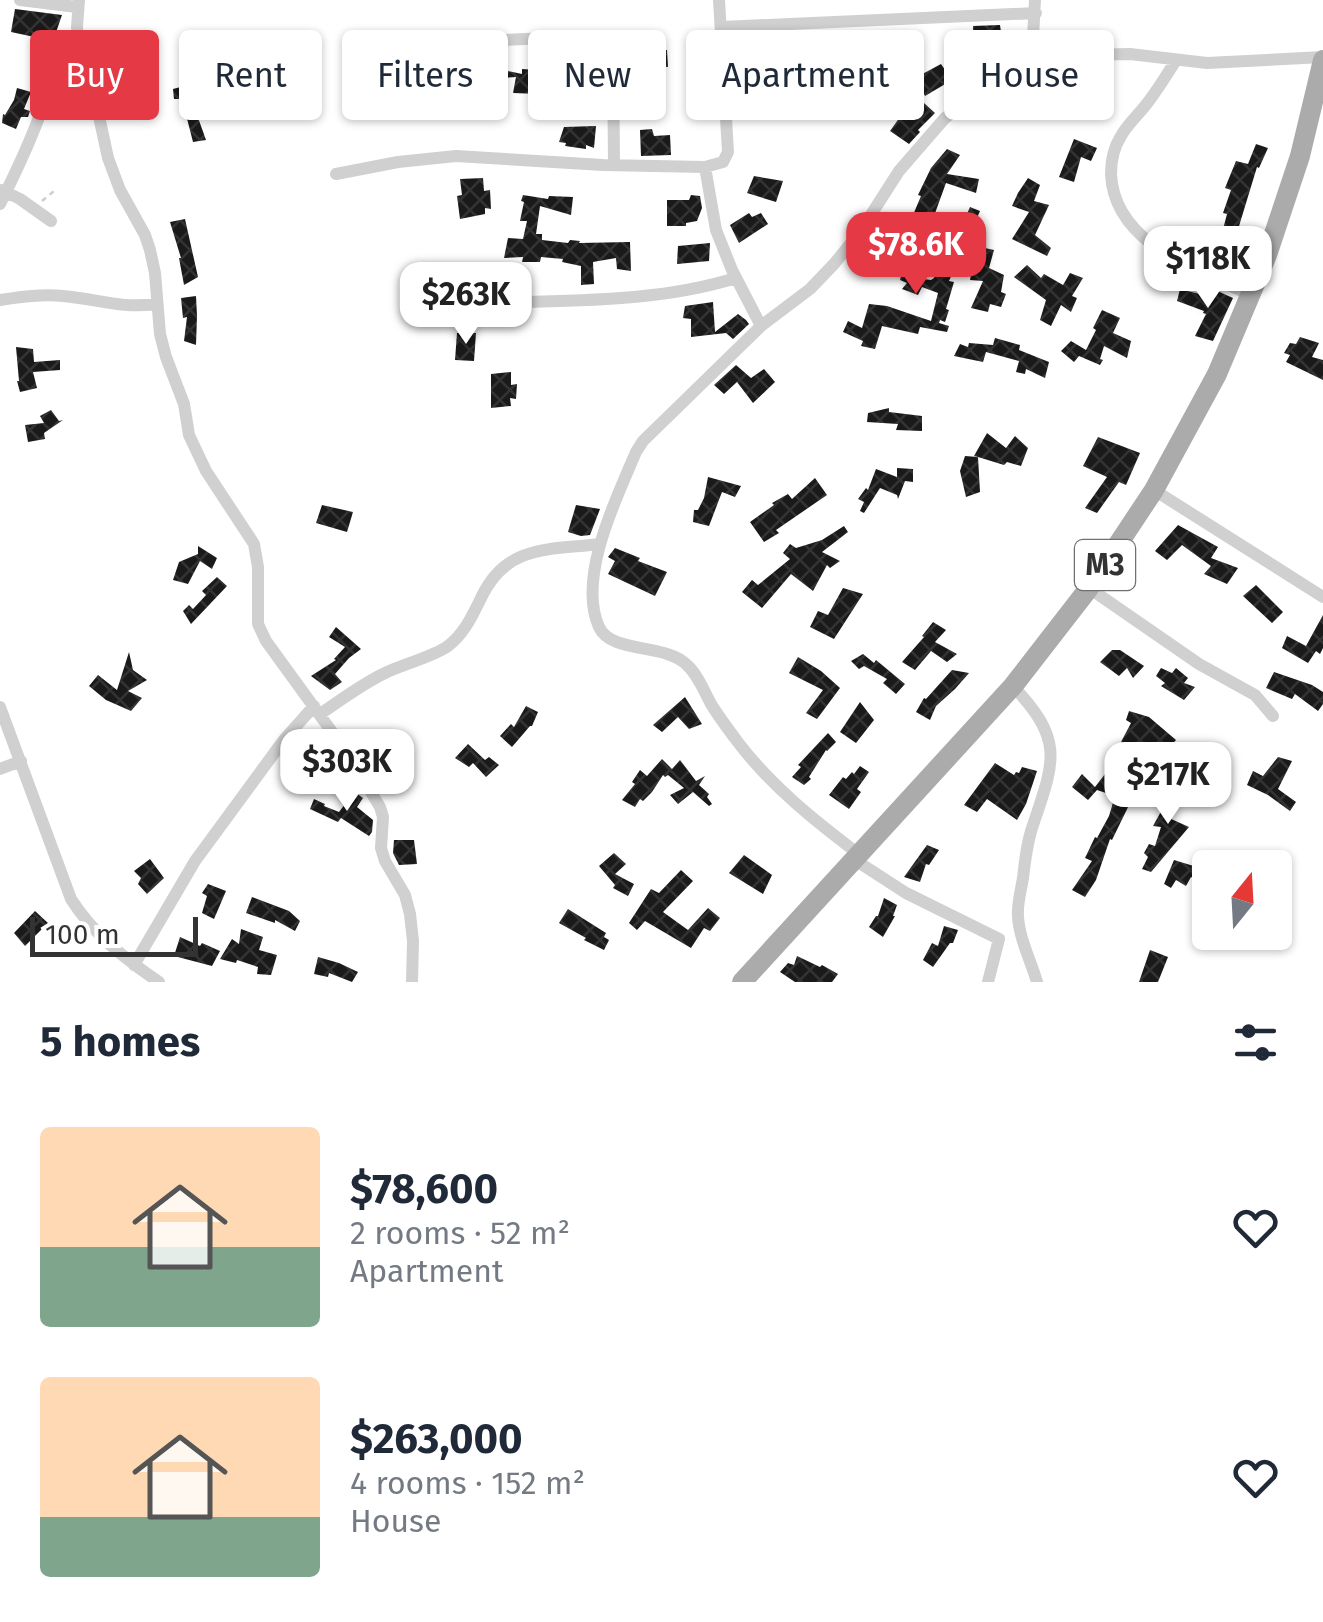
<!DOCTYPE html>
<html lang="en">
<head>
<meta charset="utf-8">
<style>
  :root { --surface:#fff; --page:#f2f2f3; --text:#1f2937; --muted:#747a83; --accent:#e63946 }
  body { margin:0; font-family:"Fira Sans",sans-serif; background:var(--page); color:var(--text); height:100vh; display:flex; flex-direction:column; font-size:38px; white-space:nowrap }
  * { box-sizing:border-box; margin:0 }
  p { font-size:32px; color:var(--muted) }
  .icon { flex:none; width:55px; height:55px; fill:none; stroke:currentColor; stroke-width:2; stroke-linecap:round; stroke-linejoin:round }
  .map { position:relative; height:982px; overflow:hidden }
  .side { display:flex; flex-direction:column; background:var(--surface); flex:1 }
  .side>* { flex:none }
  .guide { position:absolute; left:30px; top:30px; width:1265px; height:90px; display:flex; gap:20px }
  .needle { width:65px; rotate:18deg }
  .tools { position:absolute; left:1192px; top:850px; display:grid; gap:20px }
  .tools a { display:grid; place-items:center; width:100px; height:100px; border-radius:10px; background:var(--surface); box-shadow:0 2px 8px #0004; font-size:50px }
  .scale { position:absolute; left:30px; bottom:25px; width:168px; box-sizing:border-box; padding-left:10px; border:5px solid #333; border-top:0; font-size:28px; line-height:35px; white-space:nowrap; color:#333; -webkit-text-stroke:8px #fff; paint-order:stroke }
  .price { position:absolute; translate:-50% -85px; padding:0 22px; border-radius:20px; background:#fff; color:#222; font-size:32px; line-height:65px; filter:drop-shadow(0 2px 5px #0008) }
  .price::after { content:''; position:absolute; left:50%; top:60px; width:30px; height:22px; margin-left:-15px; background:inherit; clip-path:polygon(0 0,100% 0,50% 100%) }
  .price.active { background:var(--accent); color:#fff }
  ul { padding:0; list-style:none }
  li { display:flex; align-items:center; gap:30px; height:250px; padding:0 40px }
  li span { display:grid; place-items:center; flex:none; width:280px; height:200px; border-radius:10px; color:#555 }
  li>.icon { margin-inline-start:auto }
  span .icon { width:120px; height:120px; fill:#fffc; stroke-width:1 }
  li b { font-size:42px }
  h2 { display:flex; justify-content:space-between; align-items:center; height:120px; padding:0 40px; font-size:42px }
  .tag { padding:0 35px; border-radius:10px; background:var(--surface); box-shadow:0 2px 8px #0004; font-size:35px; line-height:90px }
  .tag.active { background:var(--accent); color:#fff }
  .map>svg:first-child { display:block }
</style>
</head>
<body>
<div class="map">
<svg width="1323" height="982" viewBox="0 0 1323 982">
  <defs>
    <pattern id="building-cross-hatch" width="8" height="8" patternUnits="userSpaceOnUse" patternTransform="scale(2.5)"><rect width="8" height="8" fill="#1a1a1a"/><path d="M0 0l8 8M0 8l8-8" fill="none" stroke="#333"/></pattern>
  </defs>
  <rect width="100%" height="100%" fill="#fff"/>
  <path fill="url(#building-cross-hatch)" d="M15,9L62,15L53,41L11,32Z
    M1000,25L1002,39L990,41L997,66L974,71L971,58L974,57L973,26Z
    M839,36L855,41L848,56L854,58L848,75L823,65L828,49L834,50Z
    M784,47L780,54L796,64L783,65L784,72L755,73V85L737,87L741,70H733L732,54Z
    M667,50L668,67H662L664,93L641,96L639,71L632,55Z
    M384,51L387,64H383L405,66L403,72L411,70L412,89L386,90L382,64H373L374,52Z
    M488,51L507,54L503,70L522,74V69L537,70L556,76L552,103L539,101L540,94L513,93L516,77L486,79V74L475,75L477,54L487,56Z
    M941,64L952,80L925,96L915,78Z
    M1027,75L1058,93L1061,86L1074,90L1069,104L1040,96L1020,87Z
    M192,84L206,97L198,112H196L206,140L193,142L182,99H174L173,89Z
    M17,88L31,92L24,109L30,111L28,117H21L16,129L2,123L3,114L5,115L14,100Z
    M924,103L935,113L918,130L920,132L909,144L890,131L900,117L904,120Z
    M596,126L594,148L586,145V149L565,146L566,143L559,142L564,127Z
    M652,129L654,136L670,135L671,155L641,156L640,130Z
    M1074,139L1097,148L1091,161L1081,157L1074,182L1059,177Z
    M1256,144L1268,148L1259,168L1257,167L1236,236L1222,233L1227,214L1223,213L1231,190L1225,188L1236,161L1248,164Z
    M947,149L960,155L947,174L979,179L976,193L946,183L930,227L935,228L929,241L921,238L908,273L879,267L882,251L899,254L903,244L905,245L918,216L913,215L921,196L918,195L931,168Z
    M754,176L783,181L776,202L747,193Z
    M483,178L484,191L490,190L491,209L485,208V214L460,219L457,196L462,195L460,179Z
    M1028,178L1040,185L1034,201L1049,205L1035,235L1051,248L1047,256L1012,239L1029,212L1012,206L1018,193Z
    M523,195L548,199L549,196L573,197L571,215L540,206L536,234H542V240L568,243L570,240L580,241L579,243L630,242L631,271L617,269L616,258L593,262L594,284L581,285V266L562,262L563,259L541,257L540,262H522L523,257L504,258L508,238L523,239L527,221H520L524,202L521,201Z
    M691,195L700,196L702,208L697,221L686,223V226H667V200H689Z
    M970,207L980,211L949,281L954,282L946,309L949,310L945,322L940,320L939,323L949,326L947,332L920,327L918,334L882,326L875,349L861,346L863,341L843,332L848,321L862,328L869,304L887,306L931,321L938,293L922,287L918,295L902,289L907,283L900,280L901,276L931,280L934,278L940,260L949,263L962,226H958L962,215L966,216Z
    M749,213L752,217L761,213L768,224L739,243L730,225Z
    M185,219L198,277L184,285L179,258H181L170,222Z
    M1231,240L1247,246L1237,278L1220,270Z
    M710,243L709,261L677,264L678,246Z
    M976,246L994,250L989,268L1004,275L1001,292L1006,294L1001,307L990,304L988,312L971,308L983,281L970,280Z
    M1027,265L1041,278L1044,274L1063,285L1070,273L1083,278L1072,296L1077,298L1071,312L1061,305L1051,326L1040,320L1046,300L1014,277Z
    M1180,289L1211,297L1215,290L1233,298L1213,341L1195,336L1206,314L1203,313L1204,311L1177,301Z
    M196,296L197,316L196,345L184,341L187,317L183,318L181,298Z
    M713,302L715,332L738,314L746,320L749,324L733,339L726,333L691,337V319L683,318L685,306Z
    M1102,310L1120,318L1113,333L1131,341L1127,358L1104,346L1100,359L1103,360L1100,365L1079,356L1074,362L1061,351L1071,341L1086,350L1096,330L1093,328Z
    M457,333H476L474,361L455,360Z
    M1300,337L1319,343L1312,357L1323,360V380L1286,362L1290,355L1284,353L1290,343L1296,344Z
    M995,338L1020,345L1019,350L1049,362L1045,378L1026,369L1025,374L1016,372L1019,361L986,352L983,362L954,356L960,344L968,347L969,343L993,345Z
    M16,347L33,349L34,362L60,360V370L33,372L37,388L20,392L17,381H19Z
    M736,365L751,378L764,369L775,382L753,403L737,382L724,394L714,385Z
    M511,372V385L517,384L516,399L510,398L511,406L491,408V374Z
    M889,408V412L922,416V431L896,430L898,424L867,422L868,413Z
    M51,410L59,421L63,420L44,433L45,439L28,442L25,425L44,423L40,416Z
    M987,433L1006,448L1015,436L1028,448L1021,466L1007,462L1004,465L978,457L980,492L966,497L960,471L965,456L978,457L974,456Z
    M1098,437L1140,453L1126,485L1119,482L1097,513L1085,508L1107,477L1083,466Z
    M897,468L913,469V482L905,481L898,499L897,495L880,488L864,513L860,511L864,502L858,499L866,488L868,490L876,469L897,477Z
    M708,477L741,486L735,497L722,492L709,526L693,522L694,510H698L704,498Z
    M815,478L827,495L776,530L779,533L764,542L750,522L774,505L772,503L788,494L792,499Z
    M322,505L353,512L347,532L316,523Z
    M576,505L600,509L590,535L581,536L568,532Z
    M1178,525L1218,547L1211,558L1238,568L1227,584L1204,574L1211,566L1182,545L1167,560L1155,551Z
    M844,526L848,532L822,552L840,561L830,568L827,565L813,591L791,574L762,608L742,592L752,580L758,585L790,559L783,553L790,544L796,548L822,540Z
    M198,546L217,558L212,569L200,561L188,584L173,580L179,562L198,554Z
    M615,548L640,558L638,561L667,572L655,596L608,574L615,561L608,557Z
    M217,577L227,586L191,624L183,611L189,605L193,609L206,595L202,591Z
    M1256,585L1283,612L1272,623L1243,596Z
    M843,588L863,594L834,639L810,627L818,611L828,615Z
    M1323,615V648L1320,654L1316,651L1308,663L1282,648L1287,636L1306,646Z
    M933,622L946,630L935,642L957,654L947,662L931,651L915,670L902,662L924,637L922,636Z
    M336,627L361,649L349,658L335,674L342,682L330,690L311,676L336,660L334,659L345,647L329,637Z
    M1112,650H1120L1144,666L1133,678L1127,668L1119,676L1100,662Z
    M129,652L133,670L147,680L128,691L142,698L131,711L106,700L89,686L98,675L117,690Z
    M863,654L874,663L876,660L905,684L896,694L883,683L887,679L864,666L859,669L851,661Z
    M798,657L821,671L840,688L817,719L806,713L823,690L789,673Z
    M1161,668L1172,673L1176,668L1188,678L1184,683L1195,687L1184,700L1161,686L1165,683L1156,676Z
    M952,670L969,673L955,689L936,706L930,720L916,712L924,698L926,699Z
    M1274,672L1312,685L1323,692V704L1318,711L1295,694L1292,699L1266,688Z
    M685,697L702,724L689,729L678,717L662,732L653,725Z
    M860,702L874,720L856,743L840,732Z
    M526,706L538,712L532,726H530L512,747L500,736L511,724L514,727Z
    M1129,711L1149,717L1176,740L1161,756L1141,742L1139,748L1121,742L1131,723L1126,720Z
    M828,733L836,742L827,751L826,750L809,777L811,779L804,785L792,777L801,767L798,765Z
    M468,744L485,760L489,757L499,765L486,777L473,763L469,767L455,758Z
    M1278,757L1292,761L1278,789L1296,802L1290,811L1268,795L1247,785L1253,771L1263,776Z
    M662,759L672,769L680,760L696,781L705,776L699,785L709,794L707,797L712,804L709,806L693,792L678,804L670,795L684,788L668,775L665,777L663,775L652,792L643,801L640,799L635,807L622,800L635,784L632,782L640,770L647,776Z
    M995,763L1014,775L1016,772L1019,773L1022,767L1037,771L1026,804L1017,820L987,799L977,812L964,805Z
    M860,766L869,772L857,789L861,792L849,809L829,795L843,777L846,779L852,772L854,774Z
    M1082,774L1095,787L1105,774L1124,786L1126,775L1143,783L1136,798L1133,797L1112,840L1110,839L1096,880L1085,897L1072,890L1092,861L1085,858L1095,837L1097,838L1109,816L1115,796L1097,790L1088,800L1072,787Z
    M1179,779L1193,783L1184,804L1177,802L1169,818L1189,827L1151,872L1142,869L1148,857L1144,853L1149,844L1155,846L1161,827L1153,826Z
    M354,792L363,798L357,807L373,820L372,832L369,836L341,818L338,822L310,809L314,799L325,804L324,806L339,812Z
    M394,840H414L417,864L399,865L393,853Z
    M927,845L939,850L929,865L926,864L920,882L904,877Z
    M614,853L626,864L615,874L634,884L628,896L613,888L615,885L599,866Z
    M744,855L772,875L763,894L729,873Z
    M150,859L164,878L147,894L138,884L141,878L134,871Z
    M1174,860L1210,871V887L1191,877L1186,886L1176,880L1171,888L1164,884Z
    M681,870L693,881L663,912L688,930L708,908L720,918L710,931L704,928L691,948L645,921L637,930L629,923L651,889L659,893Z
    M208,884L226,891L214,919L202,913L207,896L202,893Z
    M252,897L289,911L300,921L295,931L275,920V923L246,913Z
    M884,898L897,905L893,916H895L883,937L869,927L876,916H878Z
    M568,909L606,933L604,937L609,940L604,950L584,940L586,938L559,923Z
    M35,911L48,923L25,946L14,933Z
    M944,926L958,930L953,943H950L933,967L923,960L932,943L938,946Z
    M241,929L263,937L259,950L277,955L271,975L257,974L258,967L237,960L236,963L220,959L232,939L239,944Z
    M180,937L200,946L202,943L220,951L212,966L174,956Z
    M1150,950L1168,957L1158,982H1139Z
    M797,956L820,967L822,965L838,974L832,982H795L780,972L788,963L794,965Z
    M318,957L339,963L358,972L352,982L329,973L328,977L314,974Z"/>
  <g fill="none" stroke-linecap="round" stroke-linejoin="round">
    <path stroke="#cdcdcd" stroke-width="2.5" stroke-dasharray="5 5" stroke-linecap="butt" d="M42,201L54,191"/>
    <path stroke="#d0d0d0" stroke-width="12" d="M20,0L77,7
      M79,0L77,27L79,47
      M722,27L1036,13
      M433,43L594,36L608,42L613,53L614,165
      M1032,56L1035,0
      M1176,60C1166,76 1157,91 1145,106C1137,116 1127,125 1121,136C1114,147 1111,161 1111,174C1114,244 1197,270 1251,295
      M705,167L716,230L732,270L761,326L643,441L636,452C616,499 577,578 599,627C611,654 666,643 687,665C698,675 704,691 711,704C719,717 728,729 737,741C771,786 815,821 860,855
      M336,174L398,162L456,156L603,165L705,167L723,162L728,152L719,0
      M2,190L20,199L51,221
      M0,204C12,180 24,155 34,130C47,99 50,68 79,47L89,70L108,158L120,190L145,235L150,250L155,273L160,334L166,357L184,404L189,435L206,471L254,544L258,567V624L266,641L348,754L380,807L383,817L381,848L385,861L405,895L410,914L413,941L412,982
      M0,300C21,297 41,294 63,296C98,299 120,309 157,304
      M496,303C577,300 658,302 736,278
      M761,326L810,289L834,264L860,232L899,171L945,118L1032,56L1130,54L1207,63L1323,57
      M1154,490L1323,597
      M1089,588L1199,664L1255,695L1273,716
      M1013,686C1064,740 1055,760 1033,825C1027,842 1025,860 1023,878C1021,890 1017,904 1018,916C1019,938 1031,961 1037,982
      M0,707L71,899C93,934 125,959 159,982
      M320,714C341,700 362,684 385,673C401,665 435,656 448,646C465,633 473,614 482,596C507,544 551,550 600,544
      M0,769L21,761
      M855,860L906,893L999,939L988,982
      M134,965L195,861L283,741L314,706"/>
    <path stroke="#ababab" stroke-width="20" d="M742,982L1013,686L1089,588L1154,490L1217,374L1267,255L1300,156L1323,60"/>
  </g>
  <g text-anchor="middle" dominant-baseline="central" stroke-width="10" stroke-linejoin="round" paint-order="stroke">
    <rect fill="#fff" stroke="#707070" stroke-width="2.5" x="1075" y="540" width="60" height="50" rx="8"/>
    <g font-size="30" font-weight="bold" fill="#333">
      <text x="1105" y="565">M3</text>
    </g>
  </g>
</svg>
<div class="tools">
<a><svg class="needle" viewBox="-14 -14 28 28"><path d="M0-13l5 13h-10z" fill="#e53935"/><path d="M0 13l5-13h-10z" fill="#747a83"/></svg></a>
</div>
<div class="scale">100 m</div>
<b class="price active" style="left:916px;top:297px">$78.6K</b>
<b class="price" style="left:1208px;top:311px">$118K</b>
<b class="price" style="left:466px;top:347px">$263K</b>
<b class="price" style="left:347px;top:814px">$303K</b>
<b class="price" style="left:1168px;top:827px">$217K</b>
<div class="guide">
<a class="tag active">Buy</a>
<a class="tag">Rent</a>
<a class="tag">Filters</a>
<a class="tag">New</a>
<a class="tag">Apartment</a>
<a class="tag">House</a>
</div>
</div>
<section class="side">
<h2>5 homes<svg class="icon" aria-label="filters" viewBox="0 0 24 24"><path d="M4 7h16M4 17h16"/><circle cx="9" cy="7" r="2"/><circle cx="15" cy="17" r="2"/></svg></h2>
<ul>
<li><span style="background:linear-gradient(#ffd9b3 60%,#7fa58c 0)"><svg class="icon" aria-label="home" viewBox="0 0 24 24"><path d="M3 11l9-7 9 7M6 9v11h12V9"/></svg></span><div><b>$78,600</b><p>2 rooms · 52 m²</p><p>Apartment</p></div><svg class="icon" aria-label="heart" viewBox="0 0 24 24"><path d="M12 20l-8-8c-3-5 5-10 8-4 3-6 11-1 8 4z"/></svg></li>
<li><span style="background:linear-gradient(#ffd9b3 70%,#7fa58c 0)"><svg class="icon" aria-label="home" viewBox="0 0 24 24"><path d="M3 11l9-7 9 7M6 9v11h12V9"/></svg></span><div><b>$263,000</b><p>4 rooms · 152 m²</p><p>House</p></div><svg class="icon" aria-label="heart" viewBox="0 0 24 24"><path d="M12 20l-8-8c-3-5 5-10 8-4 3-6 11-1 8 4z"/></svg></li>
</ul>
</section>
</body>
</html>
